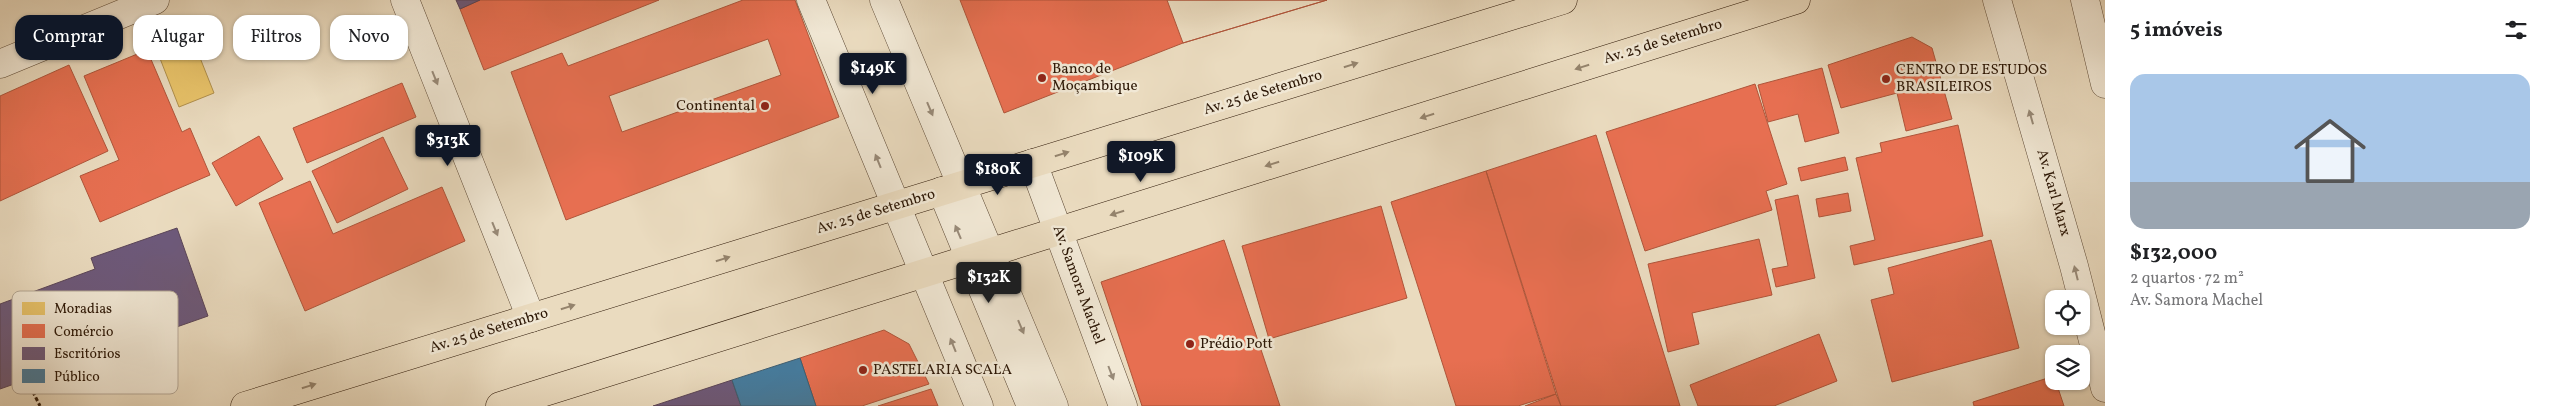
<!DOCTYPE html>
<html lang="pt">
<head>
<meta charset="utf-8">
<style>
  :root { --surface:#fff; --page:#f2f2f2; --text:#202124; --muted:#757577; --line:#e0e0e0; --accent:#111827 }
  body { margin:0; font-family:Vollkorn,serif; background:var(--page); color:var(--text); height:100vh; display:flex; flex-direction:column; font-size:19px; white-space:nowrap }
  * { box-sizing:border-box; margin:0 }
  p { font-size:16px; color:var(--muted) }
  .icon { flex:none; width:28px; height:28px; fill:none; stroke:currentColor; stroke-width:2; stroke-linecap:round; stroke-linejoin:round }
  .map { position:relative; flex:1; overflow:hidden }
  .drawer { display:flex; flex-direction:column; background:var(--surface); width:450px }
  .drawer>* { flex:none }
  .guide { position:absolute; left:15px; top:15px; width:475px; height:45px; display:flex; gap:10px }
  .controls { position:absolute; left:2045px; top:290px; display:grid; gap:10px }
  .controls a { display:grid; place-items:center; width:45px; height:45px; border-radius:10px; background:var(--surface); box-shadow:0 1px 4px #0004; font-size:25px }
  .price { position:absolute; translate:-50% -42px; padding:0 11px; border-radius:5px; background:var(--accent); color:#fff; font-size:16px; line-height:32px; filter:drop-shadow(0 1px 2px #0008) }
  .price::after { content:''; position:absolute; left:50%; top:30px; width:15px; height:11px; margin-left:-8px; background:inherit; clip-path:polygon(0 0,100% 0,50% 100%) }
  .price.current { background:#222; color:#fff }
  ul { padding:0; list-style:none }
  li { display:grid; align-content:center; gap:10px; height:265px; padding:0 25px }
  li+li { border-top:1px solid var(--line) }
  li span { display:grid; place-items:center; height:155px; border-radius:15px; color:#555 }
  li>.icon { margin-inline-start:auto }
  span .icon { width:90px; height:90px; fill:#fffc; stroke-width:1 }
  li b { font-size:21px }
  h2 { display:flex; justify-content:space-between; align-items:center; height:60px; padding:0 25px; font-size:21px }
  .pill { padding:0 18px; border-radius:15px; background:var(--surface); box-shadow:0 1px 4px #0004; font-size:18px; line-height:45px }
  .pill.current { background:var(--accent); color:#fff }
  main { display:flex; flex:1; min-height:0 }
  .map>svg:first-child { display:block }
</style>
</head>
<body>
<main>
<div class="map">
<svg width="2105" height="406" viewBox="0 0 2105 406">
  <rect width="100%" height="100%" fill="#eadbbf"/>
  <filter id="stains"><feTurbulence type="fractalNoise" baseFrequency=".004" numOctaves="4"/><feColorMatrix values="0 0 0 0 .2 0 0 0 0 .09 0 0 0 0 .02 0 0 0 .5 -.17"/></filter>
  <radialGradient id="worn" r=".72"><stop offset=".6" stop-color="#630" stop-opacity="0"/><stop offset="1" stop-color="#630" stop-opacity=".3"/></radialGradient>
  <path fill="#e9c46a" stroke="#b0904c" d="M187,25L214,93L179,107L152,38Z"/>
  <path fill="#e76f51" stroke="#af553a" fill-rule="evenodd" d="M480,0H659L484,70L460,9Z
    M743,0H795L839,117L566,220L511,72L562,53L568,66ZM768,39L781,75L622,132L609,96Z
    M960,0H1327L1183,43L1004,113Z
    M1167,0H1327L1183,43Z
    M1912,37L1932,48L1952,119L1906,131L1897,93L1841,108L1828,65Z
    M147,50L182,132L190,128L210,175L100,222L80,176L119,160L84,76Z
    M69,65L108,151L0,201V96Z
    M1822,68L1839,133L1805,142L1798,114L1768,122L1758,85Z
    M402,83L416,117L307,163L293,128Z
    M1755,84L1787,184L1766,191L1772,210L1645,251L1606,132Z
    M1958,125L1983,236L1854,265L1850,246L1875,240L1856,158L1882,152L1880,143Z
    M1596,135L1680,406H1561L1486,171Z
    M259,136L283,179L236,206L212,163Z
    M383,137L408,189L337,223L312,171Z
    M1845,157L1848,170L1801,181L1798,168Z
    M1486,171L1556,394L1518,406H1456L1391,202Z
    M310,181L333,234L442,187L465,241L305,311L259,203Z
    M1848,193L1851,211L1819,217L1816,199Z
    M1798,195L1815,278L1776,287L1772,269L1788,266L1775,200Z
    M1381,206L1407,298L1269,339L1242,246Z
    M1759,239L1772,295L1692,313L1699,344L1668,352L1648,264Z
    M1224,240L1280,406H1142L1101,282Z
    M1991,240L2019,348L1892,382L1871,300L1894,294L1888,268Z
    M884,330L909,344L929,384L862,406H816L800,358Z
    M1819,334L1837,381L1774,406H1698L1690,385Z
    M2054,376L2064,406H1974L1973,402Z
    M931,389L938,406H878Z
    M1556,394L1561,406H1525Z"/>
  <path fill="#6d597a" stroke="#5a4557" d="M456,0H480L460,9Z
    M177,228L208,316L0,389V304L95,269L91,258Z
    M732,380L741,406H653Z"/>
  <path fill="#457b9d" stroke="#3e5d70" d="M800,358L816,406H741L732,380Z"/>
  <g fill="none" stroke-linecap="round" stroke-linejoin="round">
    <g stroke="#5c4834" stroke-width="29">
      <path id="minor" d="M405,0L531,318
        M811,0L979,406
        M884,0L1054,406
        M1997,0L2074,266L2105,388
        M2085,0L2105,84
        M0,64L155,0
        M1033,163L1123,406
        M942,191L1031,406"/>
    </g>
    <g stroke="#2c1706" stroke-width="29">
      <path id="major" d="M245,406L1563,0
        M500,406L1796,0"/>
    </g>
    <path stroke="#2c1706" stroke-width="3" stroke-dasharray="4 2.5" stroke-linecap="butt" d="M27,380L40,406"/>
    <use href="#minor" stroke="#f1e8d5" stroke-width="28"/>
    <use href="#major" stroke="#eadbbf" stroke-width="28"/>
  </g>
  <defs><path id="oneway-solid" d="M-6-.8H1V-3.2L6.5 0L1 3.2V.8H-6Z" transform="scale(1.25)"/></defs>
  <g fill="#94836c">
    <use href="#oneway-solid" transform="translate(1351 65) rotate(-17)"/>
    <use href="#oneway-solid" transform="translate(1582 67) rotate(163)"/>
    <use href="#oneway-solid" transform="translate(1427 116) rotate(163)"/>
    <use href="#oneway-solid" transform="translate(1062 154) rotate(-17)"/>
    <use href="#oneway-solid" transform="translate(1272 164) rotate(163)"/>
    <use href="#oneway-solid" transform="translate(1117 213) rotate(163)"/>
    <use href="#oneway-solid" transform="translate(723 259) rotate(-17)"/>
    <use href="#oneway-solid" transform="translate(568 307) rotate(-17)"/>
    <use href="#oneway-solid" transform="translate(309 386) rotate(-17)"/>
  </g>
  <g fill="#988a78">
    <use href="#oneway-solid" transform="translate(435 78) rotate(68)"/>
    <use href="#oneway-solid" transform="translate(930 109) rotate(67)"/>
    <use href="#oneway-solid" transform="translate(2031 117) rotate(-106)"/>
    <use href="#oneway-solid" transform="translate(878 161) rotate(-112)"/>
    <use href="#oneway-solid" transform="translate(495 229) rotate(68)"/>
    <use href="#oneway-solid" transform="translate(958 232) rotate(-113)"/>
    <use href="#oneway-solid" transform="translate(2076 273) rotate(-104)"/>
    <use href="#oneway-solid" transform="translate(1021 327) rotate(67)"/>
    <use href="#oneway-solid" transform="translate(953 345) rotate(-112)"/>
    <use href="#oneway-solid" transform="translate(1111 373) rotate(69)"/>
  </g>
  <g fill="#8f2418" stroke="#f1e8d5" stroke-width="2">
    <circle cx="1042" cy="78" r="5"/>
    <circle cx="1886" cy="79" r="5"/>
    <circle cx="765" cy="106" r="5"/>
    <circle cx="1190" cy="344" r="5"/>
    <circle cx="863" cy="370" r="5"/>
  </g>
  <g text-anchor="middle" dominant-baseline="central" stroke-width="5" stroke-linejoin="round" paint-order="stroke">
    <g font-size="15" fill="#2c1706" stroke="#f1e8d5">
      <text transform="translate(1663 42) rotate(-17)">Av. 25 de Setembro</text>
      <text transform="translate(1263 93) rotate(-17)">Av. 25 de Setembro</text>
      <text transform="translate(2053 193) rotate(74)">Av. Karl Marx</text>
      <text transform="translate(876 212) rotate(-17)">Av. 25 de Setembro</text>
      <text transform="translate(1078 285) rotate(70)">Av. Samora Machel</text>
      <text transform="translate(489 331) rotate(-17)">Av. 25 de Setembro</text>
    </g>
    <g font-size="15" fill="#2c1706" stroke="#f1e8d5" text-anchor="start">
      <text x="1052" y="69">Banco de<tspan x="1052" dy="17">Moçambique</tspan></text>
      <text x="1896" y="70">CENTRO DE ESTUDOS<tspan x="1896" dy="17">BRASILEIROS</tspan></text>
      <text x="755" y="106" text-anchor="end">Continental</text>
      <text x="1200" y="344">Prédio Pott</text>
      <text x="873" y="370">PASTELARIA SCALA</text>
    </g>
  </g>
  <rect x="12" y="291" width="166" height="103" rx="8" fill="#f1e8d5" stroke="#b6a997" stroke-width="1"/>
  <rect x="22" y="302" width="23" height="13" fill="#e9c46a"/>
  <rect x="22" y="324" width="23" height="14" fill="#e76f51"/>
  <rect x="22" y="347" width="23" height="13" fill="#6d597a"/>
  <rect x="22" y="369" width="23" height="14" fill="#457b9d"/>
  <g font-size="14" fill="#2c1706">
    <text x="54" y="313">Moradias</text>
    <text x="54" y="336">Comércio</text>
    <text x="54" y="358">Escritórios</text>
    <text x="54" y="381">Público</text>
  </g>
  <rect width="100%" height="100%" filter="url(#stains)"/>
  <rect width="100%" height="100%" fill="url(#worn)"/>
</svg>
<div class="controls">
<a><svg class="icon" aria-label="locate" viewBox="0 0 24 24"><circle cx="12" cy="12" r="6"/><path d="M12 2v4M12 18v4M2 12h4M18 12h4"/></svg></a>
<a><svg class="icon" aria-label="layers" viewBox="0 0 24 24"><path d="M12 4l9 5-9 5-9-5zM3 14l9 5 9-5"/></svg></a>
</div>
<b class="price" style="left:873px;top:95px">$149K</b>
<b class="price" style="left:448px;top:167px">$313K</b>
<b class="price" style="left:1141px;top:183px">$109K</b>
<b class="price" style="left:998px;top:196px">$180K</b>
<b class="price current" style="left:989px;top:304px">$132K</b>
<div class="guide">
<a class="pill current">Comprar</a>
<a class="pill">Alugar</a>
<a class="pill">Filtros</a>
<a class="pill">Novo</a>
</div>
</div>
<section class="drawer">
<h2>5 imóveis<svg class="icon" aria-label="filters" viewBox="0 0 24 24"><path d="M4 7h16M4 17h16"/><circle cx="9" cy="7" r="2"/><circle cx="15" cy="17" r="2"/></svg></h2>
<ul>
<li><span style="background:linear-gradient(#a9c7e8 70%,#9aa5b1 0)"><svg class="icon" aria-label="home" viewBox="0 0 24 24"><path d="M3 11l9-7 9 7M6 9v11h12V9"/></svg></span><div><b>$132,000</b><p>2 quartos · 72 m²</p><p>Av. Samora Machel</p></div></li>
</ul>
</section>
</main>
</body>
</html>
